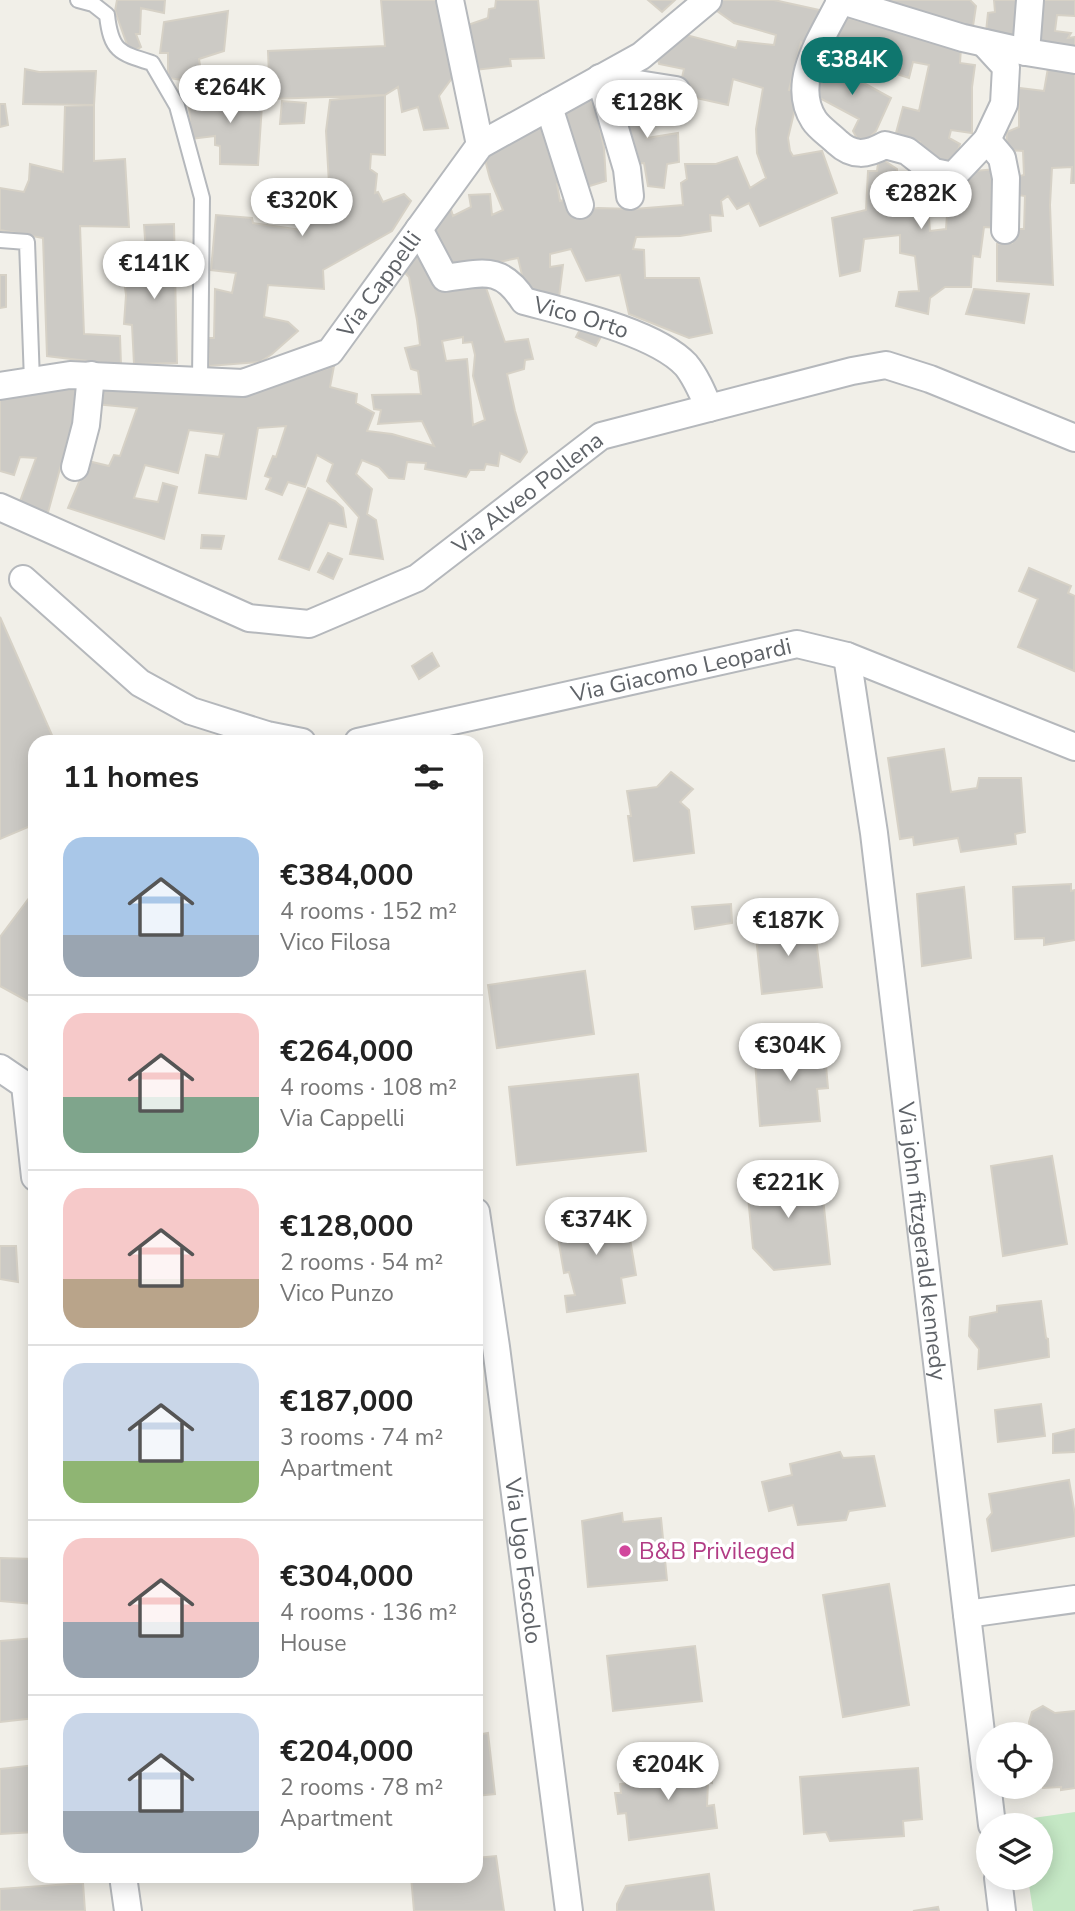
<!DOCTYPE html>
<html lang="en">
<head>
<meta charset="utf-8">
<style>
  :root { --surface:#fff; --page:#f6f6f6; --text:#222; --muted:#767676; --line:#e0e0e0; --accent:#0f766e }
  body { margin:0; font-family:"Nunito Sans",sans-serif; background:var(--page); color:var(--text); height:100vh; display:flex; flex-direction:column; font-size:26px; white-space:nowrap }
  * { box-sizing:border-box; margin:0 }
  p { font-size:23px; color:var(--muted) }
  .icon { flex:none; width:38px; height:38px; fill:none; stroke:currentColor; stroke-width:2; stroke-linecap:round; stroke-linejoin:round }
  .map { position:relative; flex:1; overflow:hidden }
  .side { position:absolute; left:28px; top:735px; width:455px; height:1148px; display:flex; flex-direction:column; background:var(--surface); border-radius:21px; box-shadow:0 4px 18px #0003 }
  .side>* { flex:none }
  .fabs { position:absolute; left:976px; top:1722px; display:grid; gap:14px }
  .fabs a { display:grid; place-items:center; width:77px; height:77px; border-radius:50%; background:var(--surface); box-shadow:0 4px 18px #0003; font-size:35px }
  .price { position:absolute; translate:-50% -60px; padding:0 16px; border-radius:24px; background:#fff; color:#222; font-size:23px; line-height:46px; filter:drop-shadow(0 2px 4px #0008) }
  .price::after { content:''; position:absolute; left:50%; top:42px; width:21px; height:16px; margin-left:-10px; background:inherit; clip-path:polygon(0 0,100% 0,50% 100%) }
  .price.current { background:var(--accent); color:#fff }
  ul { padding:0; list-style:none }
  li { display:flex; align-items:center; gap:21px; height:175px; padding:0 35px }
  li+li { border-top:2px solid var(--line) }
  li span { display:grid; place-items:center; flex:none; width:196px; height:140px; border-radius:21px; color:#555 }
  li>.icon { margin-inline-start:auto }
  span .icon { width:84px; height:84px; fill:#fffc; stroke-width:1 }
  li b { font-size:30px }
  h2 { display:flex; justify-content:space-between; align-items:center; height:84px; padding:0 35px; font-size:30px }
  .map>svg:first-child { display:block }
</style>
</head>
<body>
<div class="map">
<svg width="1075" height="1911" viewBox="0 0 1075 1911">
  <rect width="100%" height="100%" fill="#f1efe8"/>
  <path fill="#c5e8c5" d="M1075,1812V1911H1033L1028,1878H1041V1825H1020L1019,1820Z"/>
  <path fill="#cccac5" stroke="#d6d1c6" stroke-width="2" fill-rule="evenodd" d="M117,0H165L164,13L141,8L140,34H136L141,47L130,53L115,11Z
    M381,0H441L458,70L439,96L448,128L424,130L418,107L402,112L398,87L385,95L270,99L268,51L385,46Z
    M496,0H538L544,58L510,59L511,66L475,70L468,25L488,18L489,9L495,8Z
    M648,0H675L662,12Z
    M719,0H774L824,11L815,47L801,42L789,90L799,92L788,138L790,151L793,156L822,151L837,193L760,226L749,203L737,209L728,196L721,201L723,216L710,215L711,231L680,236L636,237L633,249L644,250L645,278H699L712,333L689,338L629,314L620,275L586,281L571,249L550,254V267L563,265L558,305L522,292V275L518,258L446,273L428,224L448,200L453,216L471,207L469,195L490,194L492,215L503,210L490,179L484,156L545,114L560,180L557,184L560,201L571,198L583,210L598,208L634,209L683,205L681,183L687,179L685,164H716L737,157L750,188L766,178L757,153L756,129L763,88L733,79L728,105L678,94L684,69L659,64L656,50L675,32L736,48L738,41L774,45L776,35L734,23L710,6Z
    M849,0H970L976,6L972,33Z
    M994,0H1020L1019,36L986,32L988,13L995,12Z
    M1034,0H1075V16L1057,15L1055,31L1071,33L1068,38L1075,37V52L1034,45Z
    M228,11L224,51L199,59L203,86L192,92L189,81L168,78V53H160L164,22Z
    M837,15L961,48L960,63L975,65L972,87V133L951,130L949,138L960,144L954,163L917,153L920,142L896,133L903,107L919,111L929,65L913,62L909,78L890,72L893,66L872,59L831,33Z
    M828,50L852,71L849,75L891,98L876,131L861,146L853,131L859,119L814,95Z
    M1048,68L1075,72V183H1071L1072,167L1052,168L1050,205L1053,285L997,281V244L1012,243L1014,229H1024L1025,196L1011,194L1012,178L1024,175L1023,151L1006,150L1007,132L1019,127V88L1044,91Z
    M25,69L39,72L96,71L94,105L23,104Z
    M224,77H245L243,103L262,105L258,165L220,164V146L215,145V136L191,139L189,105L221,106Z
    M620,86L646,93L647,138L678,133L679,162L667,164L664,188L648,186L644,163L629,165Z
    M588,92L598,119L604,148L606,181L580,189L559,104Z
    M385,95V155L371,154L370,169L377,174L375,193L378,192L383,202L404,194L411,201L392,231L323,270L324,289L268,285L264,317L288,322L298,331L272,354L260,362L209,366L208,338H214L215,289L232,293L236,273L211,270L216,215L252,218L253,223L302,230L305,210L314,211V217L331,219L326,131L330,100Z
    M282,101L306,103L304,123L280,124Z
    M0,104H5L8,125L0,127Z
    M94,105V161L125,159L129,227L80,226L84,334L120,336L121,365L47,356L43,238L0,230V188L24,192L29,180L30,164L63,172L65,106Z
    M879,157L897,169V186L927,192L930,231L946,229L949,186H962L965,172L995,169L998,228L984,227L980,257L973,256L971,287H945L930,298L928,314L896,306L899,292L919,291L915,256L900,253V235L864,239L860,271L840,276L832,218L866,210L868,171H877Z
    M174,224L177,363L134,364L132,325L124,324L126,295L124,279H148L144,225Z
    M413,243L485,285L505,342L528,339L533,359L525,360L524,369L507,374L515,411L527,452L520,462L500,453L498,466L486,464L484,470H470L466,477L425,469L426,463L407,462L404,479L389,478L379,467L362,460L356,474L372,489L367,514L376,520L383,559L350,554L359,517L327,481L333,464L317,455L305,487L288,482L282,495L266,489L271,478L265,476L273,456L276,457L286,426L258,428L246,499L199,493L206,455L219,457L224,434L189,430L178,473L145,465L134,498L158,502L163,483L177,487L164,539L68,508L88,461L109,466L114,455L120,456L137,408L95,404L91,386L269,388L334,366L330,387L357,394L356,403L374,413L367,431L392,434L434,446L422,421L378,424L381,410L374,409L372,395L421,394L418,371L411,369L405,348L420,345L417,320L409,277L394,262ZM463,337V343L472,342L475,355L473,376L485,420L473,425L467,359L446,361L442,341Z
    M0,275H6V307L0,308Z
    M974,289L1029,294L1024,323L966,314Z
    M583,324L602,335L596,346L576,337Z
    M77,389L71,434L66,446L72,451L66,467L61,465L47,516L19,504L36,458L20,457L14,475L0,471V392Z
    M308,488L335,501L343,508L346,527L329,523L309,570L279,559Z
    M202,535L224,536L221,549L201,548Z
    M328,553L342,559L333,579L318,572Z
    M1029,568L1071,586L1068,593L1075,596L1074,671L1018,647L1038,599L1019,591Z
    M0,617L55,742H35V824L0,839Z
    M432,653L439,666L419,679L412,666Z
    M944,749L951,792L977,788L979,778H1021L1025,832L1015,834L1016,844L961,852L958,838L914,845L913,837L900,839L888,758Z
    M671,772L693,789L680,802L689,810L694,853L634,861L628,816H631L627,791L657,787Z
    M1071,884V891L1075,890V940L1044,945V938L1015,939L1013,887Z
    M964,887L971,958L922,966L917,894Z
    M29,898L35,902V995L31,1003L0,986V937Z
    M731,904L732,923L695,929L692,907Z
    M814,923L822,987L762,994L755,927Z
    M585,971L594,1034L497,1048L488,985Z
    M824,1043L828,1088L817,1089L820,1121L760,1126L754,1048Z
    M638,1074L646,1151L517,1165L509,1087Z
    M1052,1156L1067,1244L1003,1256L991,1166Z
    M803,1170L823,1198L830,1264L774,1270L753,1248L746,1176Z
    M617,1202L622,1228L628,1227L636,1275L621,1278L625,1303L567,1312L565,1296L575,1295L569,1272L564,1273L557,1232L574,1229L571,1209Z
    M0,1246H16L18,1282L0,1279Z
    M1041,1301L1046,1338L1048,1339L1049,1357L978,1369L979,1349L969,1336L970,1317L997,1312V1306Z
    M1041,1404L1045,1436L998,1442L995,1410Z
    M1075,1429V1452L1053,1453V1434Z
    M840,1452L843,1458L874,1456L885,1506L849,1511L846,1520L798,1525L793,1505L769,1511L762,1482L792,1475L790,1464Z
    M1069,1480L1075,1515V1536L992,1551L987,1519L992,1513L989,1494Z
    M622,1513L623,1522L661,1518L667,1580L588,1587L582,1521Z
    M0,1558L35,1559L33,1604L0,1601Z
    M889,1584L909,1705L843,1717L823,1595Z
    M35,1638V1718L0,1722V1641Z
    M695,1646L702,1701L613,1711L607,1656Z
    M1043,1706L1055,1713L1075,1711V1788L1061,1790V1787L1043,1788L1041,1734H1030L1029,1722L1032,1712Z
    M488,1733L495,1794L476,1796V1735Z
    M666,1760L668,1771L691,1768L690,1763L711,1760L712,1783L708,1782L707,1806L714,1805L717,1828L629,1840L626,1813L618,1814L615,1793H621L620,1784L652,1780L649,1763Z
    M35,1765V1832L0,1834V1769Z
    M918,1768L922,1819L903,1821L904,1836L830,1841L826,1832L804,1834L800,1777Z
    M496,1856L504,1911H414L411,1876H476V1858Z
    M709,1874L714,1911H617V1904L626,1886Z
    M83,1883L85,1911H0V1889Z
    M938,1907L939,1911H913Z"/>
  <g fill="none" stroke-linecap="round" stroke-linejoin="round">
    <g stroke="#b5b8bc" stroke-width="18">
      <path id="lane" d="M78,0L93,4L107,15C111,51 119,53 152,63L177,106L202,198L200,380
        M0,240L27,242L32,381"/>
    </g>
    <g stroke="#b5b8bc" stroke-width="30">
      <g id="street">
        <path d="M450,0L480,145"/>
        <path d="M839,0L963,38L1026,52L1075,60"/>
        <path d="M841,0C824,35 789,82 814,120C819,128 830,135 837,142C853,157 867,155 885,145L907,151L934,172L953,176L987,140L1004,104L1006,67L984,43"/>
        <path d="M1026,52L1030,0"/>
        <path d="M549,107L580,205"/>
        <path d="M987,140L1002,158L1006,178L1005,230"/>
        <path d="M630,196L627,169L600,78L676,90"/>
        <path id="s1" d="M419,229L445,278C483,273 501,265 524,301C569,313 655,332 686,365C696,377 703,394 709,408"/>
        <path id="s2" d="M0,386L70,375L243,383L330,352L480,145L641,56L708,0"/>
        <path d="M75,467L86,425L91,375"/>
        <path id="s3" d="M0,507L249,618L309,624L417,578L601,436L852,371L886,365L930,379L1075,438"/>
        <path d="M23,579L140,683L191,711L267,735L302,742"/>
        <path id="s4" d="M847,656L874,833L992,1825"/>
        <path id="s5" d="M358,742L797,644L847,656L1075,747"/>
        <path d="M0,1068L25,1085L35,1177"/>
        <path id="s6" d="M476,1212L496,1347L569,1911"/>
        <path d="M967,1614L1075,1599"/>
        <path d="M123,1876L128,1911"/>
        <path d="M998,1878L1002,1911"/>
      </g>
    </g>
    <use href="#lane" stroke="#fff" stroke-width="14"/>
    <use href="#street" stroke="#fff" stroke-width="26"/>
  </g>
  <circle fill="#d1479c" stroke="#fff" stroke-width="2.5" cx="625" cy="1551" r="7"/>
  <g text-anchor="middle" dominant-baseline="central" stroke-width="7" stroke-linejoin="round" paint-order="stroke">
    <g font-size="23" fill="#5f6368" stroke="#fff">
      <text stroke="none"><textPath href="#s2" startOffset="420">Via Cappelli</textPath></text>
      <text stroke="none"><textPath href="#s1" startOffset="205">Vico Orto</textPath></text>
      <text stroke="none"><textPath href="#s3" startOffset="590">Via Alveo Pollena</textPath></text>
      <text stroke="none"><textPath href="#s5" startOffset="331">Via Giacomo Leopardi</textPath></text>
      <text stroke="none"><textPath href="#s4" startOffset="590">Via john fitzgerald kennedy</textPath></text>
      <text stroke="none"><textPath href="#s6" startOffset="352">Via Ugo Foscolo</textPath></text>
    </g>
    <g font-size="23" fill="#b23c85" stroke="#fff" text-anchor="start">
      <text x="639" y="1551">B&amp;B Privileged</text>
    </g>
  </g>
</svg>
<div class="fabs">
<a><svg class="icon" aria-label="locate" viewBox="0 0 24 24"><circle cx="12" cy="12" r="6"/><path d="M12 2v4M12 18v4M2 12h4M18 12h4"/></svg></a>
<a><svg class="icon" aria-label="layers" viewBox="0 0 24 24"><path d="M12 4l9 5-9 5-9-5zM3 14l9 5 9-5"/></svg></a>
</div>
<b class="price current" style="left:852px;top:97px">€384K</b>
<b class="price" style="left:230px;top:125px">€264K</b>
<b class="price" style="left:647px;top:140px">€128K</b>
<b class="price" style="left:921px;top:231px">€282K</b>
<b class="price" style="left:302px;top:238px">€320K</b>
<b class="price" style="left:154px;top:301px">€141K</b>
<b class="price" style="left:788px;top:958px">€187K</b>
<b class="price" style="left:790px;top:1083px">€304K</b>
<b class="price" style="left:788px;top:1220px">€221K</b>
<b class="price" style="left:596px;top:1257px">€374K</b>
<b class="price" style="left:668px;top:1802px">€204K</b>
<section class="side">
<h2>11 homes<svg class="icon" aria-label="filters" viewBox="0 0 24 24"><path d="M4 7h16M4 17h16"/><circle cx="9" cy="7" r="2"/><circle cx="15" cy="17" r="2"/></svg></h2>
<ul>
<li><span style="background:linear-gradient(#a9c7e8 70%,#9aa5b1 0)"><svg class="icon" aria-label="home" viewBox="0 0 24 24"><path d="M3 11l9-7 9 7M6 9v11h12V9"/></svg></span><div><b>€384,000</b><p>4 rooms · 152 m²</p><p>Vico Filosa</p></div></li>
<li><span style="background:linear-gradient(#f6c9c9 60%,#7fa58c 0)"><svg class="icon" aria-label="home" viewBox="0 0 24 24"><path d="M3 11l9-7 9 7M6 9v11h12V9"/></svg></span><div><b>€264,000</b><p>4 rooms · 108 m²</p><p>Via Cappelli</p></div></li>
<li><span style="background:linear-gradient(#f6c9c9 65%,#b9a48a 0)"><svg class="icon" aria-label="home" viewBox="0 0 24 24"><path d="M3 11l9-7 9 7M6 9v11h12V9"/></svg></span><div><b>€128,000</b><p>2 rooms · 54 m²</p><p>Vico Punzo</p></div></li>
<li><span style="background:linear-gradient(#c9d6e8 70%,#8fb573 0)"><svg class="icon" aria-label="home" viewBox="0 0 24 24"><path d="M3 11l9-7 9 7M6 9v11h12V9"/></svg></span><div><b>€187,000</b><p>3 rooms · 74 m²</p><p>Apartment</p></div></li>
<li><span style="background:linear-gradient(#f6c9c9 60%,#9aa5b1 0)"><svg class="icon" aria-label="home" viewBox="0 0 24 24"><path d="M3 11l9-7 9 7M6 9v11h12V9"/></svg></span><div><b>€304,000</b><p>4 rooms · 136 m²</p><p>House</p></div></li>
<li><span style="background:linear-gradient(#c9d6e8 70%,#9aa5b1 0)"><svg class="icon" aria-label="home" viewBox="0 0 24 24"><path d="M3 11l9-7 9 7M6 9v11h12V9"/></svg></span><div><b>€204,000</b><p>2 rooms · 78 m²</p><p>Apartment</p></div></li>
</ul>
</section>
</div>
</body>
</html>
